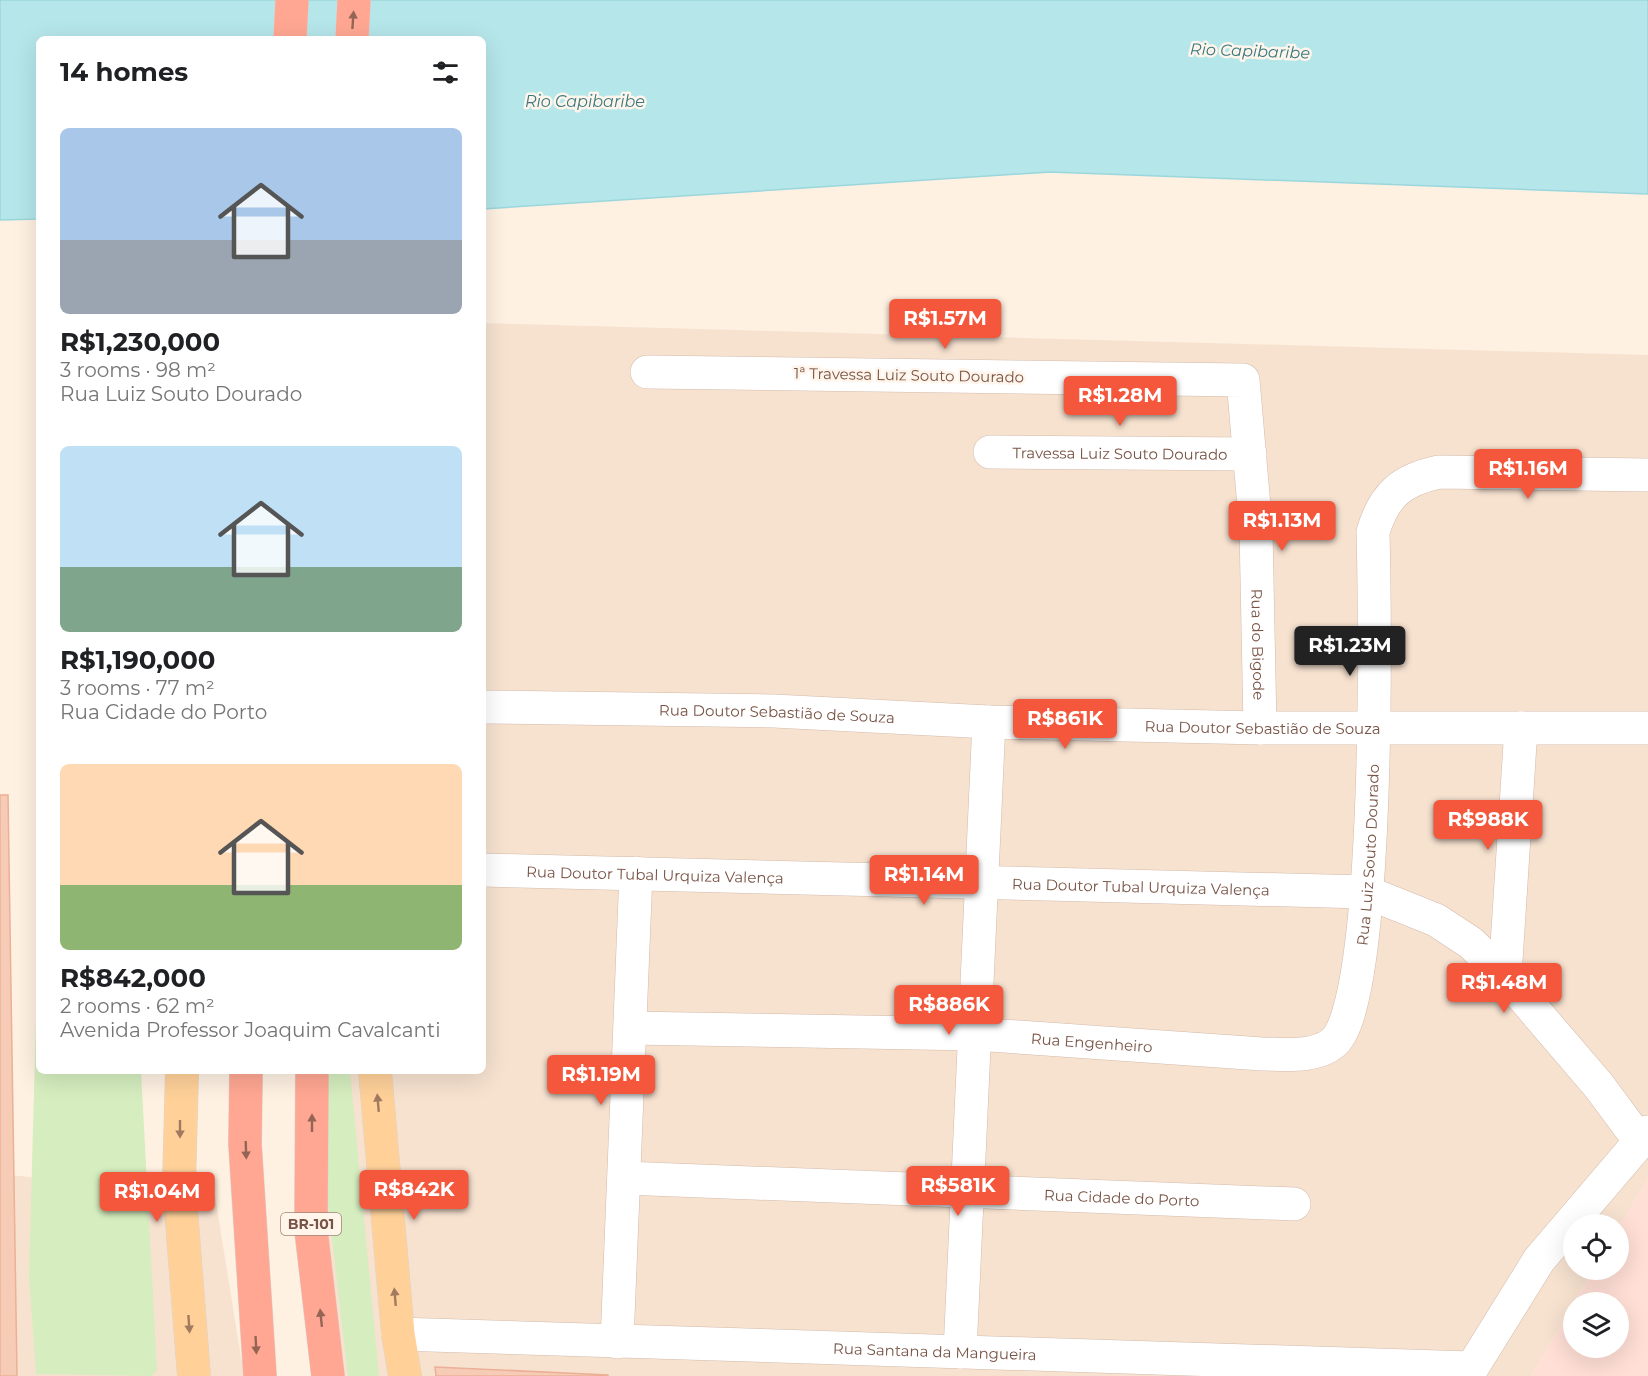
<!DOCTYPE html>
<html lang="en">
<head>
<meta charset="utf-8">
<style>
  :root { --surface:#fff; --page:#f2f2f2; --text:#202124; --muted:#757577; --accent:#f4573b }
  body { margin:0; font-family:Montserrat,sans-serif; background:var(--page); color:var(--text); height:100vh; display:flex; flex-direction:column; font-size:22px; white-space:nowrap }
  * { box-sizing:border-box; margin:0 }
  p { font-size:20px; color:var(--muted) }
  .icon { flex:none; width:33px; height:33px; fill:none; stroke:currentColor; stroke-width:2; stroke-linecap:round; stroke-linejoin:round }
  .map { position:relative; flex:1; overflow:hidden }
  .details { position:absolute; left:36px; top:36px; width:450px; height:1038px; display:flex; flex-direction:column; background:var(--surface); border-radius:9px; box-shadow:0 6px 24px #0002 }
  .details>* { flex:none }
  .buttons { position:absolute; left:1563px; top:1214px; display:grid; gap:12px }
  .buttons a { display:grid; place-items:center; width:66px; height:66px; border-radius:50%; background:var(--surface); box-shadow:0 6px 24px #0002; font-size:30px }
  .price { position:absolute; translate:-50% -51px; padding:0 14px; border-radius:6px; background:var(--accent); color:#fff; font-size:20px; line-height:39px; filter:drop-shadow(0 2px 3px #0008) }
  .price::after { content:''; position:absolute; left:50%; top:36px; width:18px; height:14px; margin-left:-9px; background:inherit; clip-path:polygon(0 0,100% 0,50% 100%) }
  .price.current { background:#222; color:#fff }
  ul { padding:0; list-style:none }
  li { display:grid; align-content:center; gap:12px; height:318px; padding:0 24px }
  li span { display:grid; place-items:center; height:186px; border-radius:9px; color:#555 }
  li>.icon { margin-inline-start:auto }
  span .icon { width:108px; height:108px; fill:#fffc; stroke-width:1 }
  li b { font-size:26px }
  h2 { display:flex; justify-content:space-between; align-items:center; height:72px; padding:0 24px; font-size:26px }
  .map>svg:first-child { display:block }
</style>
</head>
<body>
<div class="map">
<svg width="1648" height="1376" viewBox="0 0 1648 1376">
  <rect width="100%" height="100%" fill="#fef1e2"/>
  <path fill="#f7e2d0" d="M483,323L1648,355V1178L1619,1228L1618,1224H1574V1269H1594L1531,1376H326L301,1071H483Z
    M0,1174L215,1196L244,1376H0Z"/>
  <path fill="#ffdfd6" d="M1648,1178V1376H1531L1573,1304L1574,1347H1618V1302H1575L1594,1269H1618L1619,1228Z"/>
  <path fill="#d5edbf" d="M39,1010V1071H141L157,1370L152,1376L36,1374L29,1277L36,1017Z
    M324,1071H350L379,1376H348L325,1179Z"/>
  <path fill="#b5e6ea" stroke="#9ad7dd" stroke-width="1.5" d="M0,0H1648V194L1050,172L483,209V39H39V219L0,220Z"/>
  <path fill="#f7ccb7" stroke="#ebb096" stroke-width="1.5" d="M0,795H8L17,1376H0Z
    M435,1367L608,1375V1376H436Z"/>
  <g fill="none" stroke-linecap="round" stroke-linejoin="round">
    <g stroke="#d3baaa" stroke-width="34">
      <g id="minor">
        <path id="s1" d="M647,372L1243,380L1256,529L1260,728"/>
        <path id="s2" d="M990,452L1250,454"/>
        <path id="s3" d="M483,707L774,711L989,722L1260,728H1648"/>
        <path id="s4" d="M483,870L1366,892L1436,920L1471,943L1505,976L1599,1086L1639,1140"/>
        <path d="M1505,976L1521,728"/>
        <path id="s5" d="M630,1028L975,1034L1262,1054C1284,1054 1315,1058 1333,1043C1381,1004 1375,607 1373,532C1384,495 1401,480 1439,472L1648,475"/>
        <path id="s6" d="M624,1178L1294,1204"/>
        <path id="s7" d="M398,1334L1471,1368"/>
        <path d="M617,1342L636,873"/>
        <path d="M960,1352L989,722"/>
        <path d="M1467,1376L1539,1260L1648,1132"/>
      </g>
    </g>
    <g stroke="#dcd3cf" stroke-width="34">
      <path id="major" d="M182,1071L179,1184L194,1376
        M375,1071L398,1334L405,1376"/>
    </g>
    <g stroke="#dcd3cf" stroke-width="34">
      <path id="highway" d="M290,39L292,0
        M352,39L354,0
        M246,1071L245,1144L260,1376
        M312,1071L311,1230L328,1376"/>
    </g>
    <use href="#minor" stroke="#fff" stroke-width="33"/>
    <use href="#major" stroke="#ffd199" stroke-width="33"/>
    <use href="#highway" stroke="#ffa793" stroke-width="33"/>
  </g>
  <defs><path id="oneway-solid" d="M-6-.8H1V-3.2L6.5 0L1 3.2V.8H-6Z" transform="scale(1.5)"/></defs>
  <g fill="#946555">
    <use href="#oneway-solid" transform="translate(353 20) rotate(-86)"/>
    <use href="#oneway-solid" transform="translate(312 1123) rotate(-90)"/>
    <use href="#oneway-solid" transform="translate(246 1150) rotate(88)"/>
    <use href="#oneway-solid" transform="translate(321 1318) rotate(-96)"/>
    <use href="#oneway-solid" transform="translate(256 1345) rotate(87)"/>
  </g>
  <g fill="#a17a5f">
    <use href="#oneway-solid" transform="translate(378 1103) rotate(-95)"/>
    <use href="#oneway-solid" transform="translate(180 1129) rotate(90)"/>
    <use href="#oneway-solid" transform="translate(395 1297) rotate(-95)"/>
    <use href="#oneway-solid" transform="translate(189 1324) rotate(86)"/>
  </g>
  <g text-anchor="middle" dominant-baseline="central" stroke-width="5" stroke-linejoin="round" paint-order="stroke">
    <rect fill="#fff5eb" stroke="#a18478" stroke-width="1.5" x="281" y="1213" width="60" height="22" rx="4.5"/>
    <g font-size="14" font-weight="bold" fill="#795446">
      <text x="311" y="1224">BR-101</text>
    </g>
    <g font-size="15" fill="#795446" stroke="#fff5eb">
      <text transform="translate(909 375) rotate(1)">1ª Travessa Luiz Souto Dourado</text>
      <text stroke="none"><textPath href="#s2" startOffset="130">Travessa Luiz Souto Dourado</textPath></text>
      <text stroke="none"><textPath href="#s1" startOffset="861">Rua do Bigode</textPath></text>
      <text stroke="none"><textPath href="#s3" startOffset="294">Rua Doutor Sebastião de Souza</textPath></text>
      <text stroke="none"><textPath href="#s3" startOffset="780">Rua Doutor Sebastião de Souza</textPath></text>
      <text stroke="none"><textPath href="#s5" startOffset="900">Rua Luiz Souto Dourado</textPath></text>
      <text stroke="none"><textPath href="#s4" startOffset="172">Rua Doutor Tubal Urquiza Valença</textPath></text>
      <text stroke="none"><textPath href="#s4" startOffset="658">Rua Doutor Tubal Urquiza Valença</textPath></text>
      <text stroke="none"><textPath href="#s5" startOffset="462">Rua Engenheiro</textPath></text>
      <text stroke="none"><textPath href="#s6" startOffset="498">Rua Cidade do Porto</textPath></text>
      <text stroke="none"><textPath href="#s7" startOffset="537">Rua Santana da Mangueira</textPath></text>
    </g>
    <g font-size="16" font-style="italic" fill="#387980" stroke="#fff5eb">
      <text transform="translate(1250 51) rotate(2)">Rio Capibaribe</text>
      <text x="585" y="101">Rio Capibaribe</text>
    </g>
  </g>
</svg>
<div class="buttons">
<a><svg class="icon" aria-label="locate" viewBox="0 0 24 24"><circle cx="12" cy="12" r="6"/><path d="M12 2v4M12 18v4M2 12h4M18 12h4"/></svg></a>
<a><svg class="icon" aria-label="layers" viewBox="0 0 24 24"><path d="M12 4l9 5-9 5-9-5zM3 14l9 5 9-5"/></svg></a>
</div>
<b class="price" style="left:945px;top:350px">R$1.57M</b>
<b class="price" style="left:1120px;top:427px">R$1.28M</b>
<b class="price" style="left:1528px;top:500px">R$1.16M</b>
<b class="price" style="left:1282px;top:552px">R$1.13M</b>
<b class="price current" style="left:1350px;top:677px">R$1.23M</b>
<b class="price" style="left:1065px;top:750px">R$861K</b>
<b class="price" style="left:1488px;top:851px">R$988K</b>
<b class="price" style="left:924px;top:906px">R$1.14M</b>
<b class="price" style="left:1504px;top:1014px">R$1.48M</b>
<b class="price" style="left:949px;top:1036px">R$886K</b>
<b class="price" style="left:601px;top:1106px">R$1.19M</b>
<b class="price" style="left:958px;top:1217px">R$581K</b>
<b class="price" style="left:414px;top:1221px">R$842K</b>
<b class="price" style="left:157px;top:1223px">R$1.04M</b>
<section class="details">
<h2>14 homes<svg class="icon" aria-label="filters" viewBox="0 0 24 24"><path d="M4 7h16M4 17h16"/><circle cx="9" cy="7" r="2"/><circle cx="15" cy="17" r="2"/></svg></h2>
<ul>
<li><span style="background:linear-gradient(#a9c7e8 60%,#9aa5b1 0)"><svg class="icon" aria-label="home" viewBox="0 0 24 24"><path d="M3 11l9-7 9 7M6 9v11h12V9"/></svg></span><div><b>R$1,230,000</b><p>3 rooms · 98 m²</p><p>Rua Luiz Souto Dourado</p></div></li>
<li><span style="background:linear-gradient(#bfe0f5 65%,#7fa58c 0)"><svg class="icon" aria-label="home" viewBox="0 0 24 24"><path d="M3 11l9-7 9 7M6 9v11h12V9"/></svg></span><div><b>R$1,190,000</b><p>3 rooms · 77 m²</p><p>Rua Cidade do Porto</p></div></li>
<li><span style="background:linear-gradient(#ffd9b3 65%,#8fb573 0)"><svg class="icon" aria-label="home" viewBox="0 0 24 24"><path d="M3 11l9-7 9 7M6 9v11h12V9"/></svg></span><div><b>R$842,000</b><p>2 rooms · 62 m²</p><p>Avenida Professor Joaquim Cavalcanti</p></div></li>
</ul>
</section>
</div>
</body>
</html>
